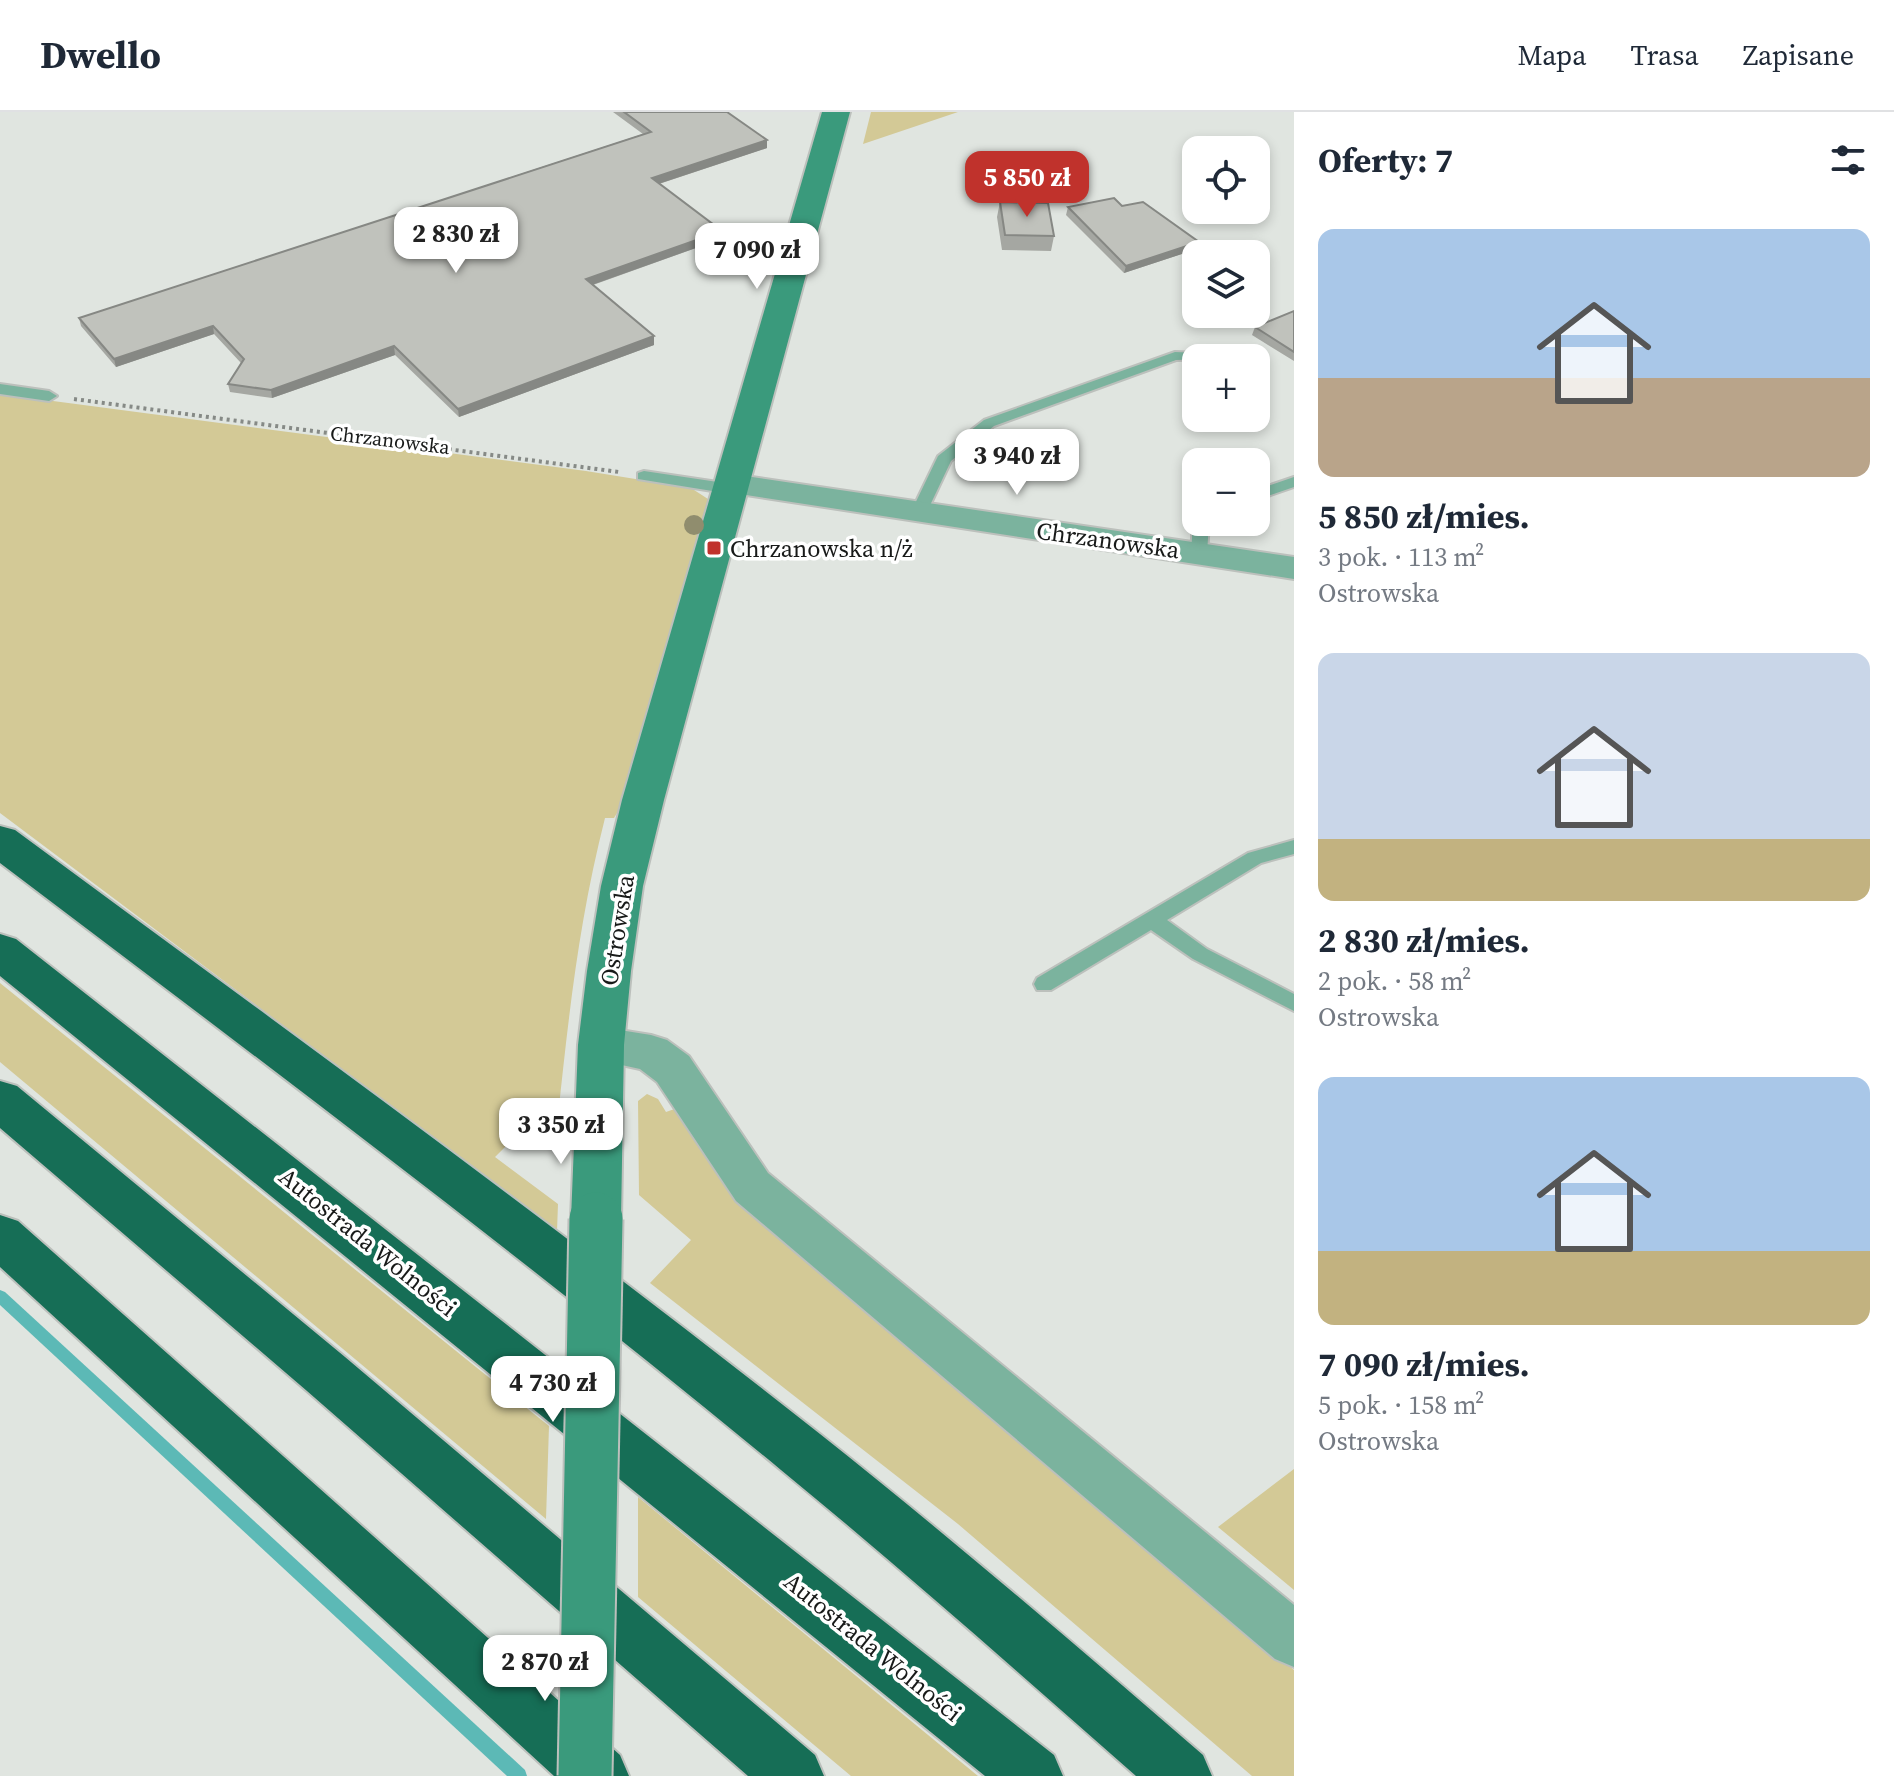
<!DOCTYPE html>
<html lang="pl">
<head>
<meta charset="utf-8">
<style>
  :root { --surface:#fff; --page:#f2f2f3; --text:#1f2937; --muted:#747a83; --line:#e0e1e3; --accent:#c0322c }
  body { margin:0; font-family:"Source Serif 4",serif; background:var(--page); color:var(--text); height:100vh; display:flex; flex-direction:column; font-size:30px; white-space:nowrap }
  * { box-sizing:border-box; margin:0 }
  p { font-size:26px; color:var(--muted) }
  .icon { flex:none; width:44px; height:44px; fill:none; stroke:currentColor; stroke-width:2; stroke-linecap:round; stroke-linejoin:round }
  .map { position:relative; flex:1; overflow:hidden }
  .details { display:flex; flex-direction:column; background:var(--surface); width:600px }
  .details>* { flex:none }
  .tools { position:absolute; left:1182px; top:24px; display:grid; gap:16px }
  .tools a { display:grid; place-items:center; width:88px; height:88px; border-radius:16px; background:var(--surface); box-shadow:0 4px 12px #0003; font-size:40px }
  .price { position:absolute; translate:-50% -68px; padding:0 18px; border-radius:16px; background:#fff; color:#222; font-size:26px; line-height:52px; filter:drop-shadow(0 2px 4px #0008) }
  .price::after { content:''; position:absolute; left:50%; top:48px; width:24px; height:18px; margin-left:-12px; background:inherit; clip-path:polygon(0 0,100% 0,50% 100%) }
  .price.selected { background:var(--accent); color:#fff }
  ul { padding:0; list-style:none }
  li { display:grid; align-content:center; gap:16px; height:424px; padding:0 24px }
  li span { display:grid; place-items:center; height:248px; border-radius:16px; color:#555 }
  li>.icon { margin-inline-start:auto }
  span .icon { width:144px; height:144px; fill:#fffc; stroke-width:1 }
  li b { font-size:34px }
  h2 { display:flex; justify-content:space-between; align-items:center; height:96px; padding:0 24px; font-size:34px }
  header { display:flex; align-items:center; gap:48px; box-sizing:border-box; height:112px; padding:0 40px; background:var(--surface); border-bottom:2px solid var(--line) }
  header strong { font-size:38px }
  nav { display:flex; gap:44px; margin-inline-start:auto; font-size:28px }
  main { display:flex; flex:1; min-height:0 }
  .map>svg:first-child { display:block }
</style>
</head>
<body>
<header>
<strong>Dwello</strong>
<nav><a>Mapa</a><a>Trasa</a><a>Zapisane</a></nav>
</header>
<main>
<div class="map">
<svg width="1294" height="1664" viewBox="0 0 1294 1664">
  <rect width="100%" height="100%" fill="#e0e5e0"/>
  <path fill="#d3c996" d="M871,0H958L863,32Z
    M0,282L586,359L691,376L708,387V395L622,693L614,706H605C579,808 569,901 558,1004L533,1007L495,1045L558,1092L557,1119L0,701Z
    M0,871L549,1314L546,1407L0,950Z
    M647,982L658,987L666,1000L680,995L723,1070L855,1192L1294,1558V1664H1252L958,1412L650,1171L691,1128L639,1083L638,989Z
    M1294,1357V1478L1218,1415Z
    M638,1385L978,1664H851L638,1485Z"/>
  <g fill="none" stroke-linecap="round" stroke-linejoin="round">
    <path fill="#5cb9b6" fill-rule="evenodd" d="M0,1178L5,1180L525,1658L527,1664H507L0,1193Z"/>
    <g stroke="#bcc0bc" stroke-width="4">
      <path id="lane" d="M1175,240L1224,242L1231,246L1176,248L994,314L951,349L925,404L919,405L911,400L938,344L984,308Z
        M0,272L49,279L57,284L49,289L0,282Z
        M644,359L731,372L739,377L731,382L638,367V361Z
        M1294,365V375L1256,388V378Z
        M1196,406V410H1209L1207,442L1199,447L1191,442L1193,410Z
        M1294,728V742L1261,751L1167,808L1207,837L1294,882V899L1193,847L1151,818L1051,878H1037L1034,872L1037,866L1248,741Z"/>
    </g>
    <g stroke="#bcc0bc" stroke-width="4">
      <path id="street" d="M732,362L1294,445V467L720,379L715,372L720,365Z
        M601,915L651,923L667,928L689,944L768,1061L1294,1493V1555L1275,1547L736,1089L657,970L640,957L585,945L579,933L585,921Z"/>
    </g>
    <g stroke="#bcc0bc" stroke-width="4">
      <path id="secondary" d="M822,0H850L664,688L643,774L631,859L624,933L621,1107L613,1122L596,1128L579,1122L571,1107L578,933L587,859L601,774L622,688Z"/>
    </g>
    <g stroke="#bcc0bc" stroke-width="4">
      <path id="highway" d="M0,714L15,718C285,917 557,1114 820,1322C951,1426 1077,1534 1203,1643L1212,1664H1136C1019,1561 902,1457 781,1358C527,1148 263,950 0,751Z
        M0,822L16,827L1054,1643L1063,1664H985L0,864Z
        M0,969L17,974L345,1245L815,1643L824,1664H748L307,1279L0,1016Z
        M0,1103L18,1109L620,1643L629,1664H554L0,1155Z"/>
    </g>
    <path stroke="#868a86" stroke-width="4" stroke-dasharray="3 4" stroke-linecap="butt" d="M74,287L619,360"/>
    <use href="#lane" fill="#7bb39e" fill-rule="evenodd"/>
    <use href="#street" fill="#7bb39e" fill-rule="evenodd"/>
    <use href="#secondary" fill="#3a9a7c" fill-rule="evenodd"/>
    <use href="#highway" fill="#166e56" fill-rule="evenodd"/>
    <g stroke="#bcc0bc" stroke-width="57" stroke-linecap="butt">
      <path id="secondary-bridge" d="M585,1664L596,1107"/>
    </g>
    <use href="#secondary-bridge" stroke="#3a9a7c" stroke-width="53"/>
  </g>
  <g fill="#908d6e">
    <circle cx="762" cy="151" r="8"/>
    <circle cx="694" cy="413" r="10"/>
  </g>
  <path fill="#a5a7a2" d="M613,0H727L767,28V36L659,72L721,127L593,173L654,233L459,305L395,243L272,286L230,280L228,272L241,251L214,222L116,255L81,214L79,206L643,22Z
    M1196,51V70L1184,62L1186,54Z
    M1000,90L1054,124L1051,139L1002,138L997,105Z
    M1122,94L1197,137L1124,161L1066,103L1068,95Z
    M1294,199V249L1252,223L1255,215Z"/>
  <path fill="#868884" d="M767,28V36L652,74V66Z
    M1265,73L1263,81L1256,83V75Z
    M722,119L721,127L586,175V167Z
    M1199,130L1197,137L1124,161L1126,154Z
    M213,214L214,222L116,255L114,247Z
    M654,224V233L459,305L458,297Z
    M394,234L395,243L272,286L271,278Z"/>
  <path fill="#c0c2bc" stroke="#868884" stroke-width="2" d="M624,0H727L767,28L652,66L722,119L586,167L654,224L458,297L394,234L271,278L228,272L244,247L213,214L114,247L79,206L651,20Z
    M1196,51V62L1186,54Z
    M1256,66L1265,73L1256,75Z
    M1114,86L1122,94L1143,90L1199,130L1126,154L1068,95Z
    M1000,90L1048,91L1054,124L1005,123Z
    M1294,199V240L1255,215Z"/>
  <rect fill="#c0322c" stroke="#fff" stroke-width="3" x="706" y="428" width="16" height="16" rx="4"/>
  <g text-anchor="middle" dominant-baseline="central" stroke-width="7" stroke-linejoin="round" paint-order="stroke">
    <g font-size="20" fill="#181a19" stroke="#fff">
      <text transform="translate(390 328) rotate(7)">Chrzanowska</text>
    </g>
    <g font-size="24" fill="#181a19" stroke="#fff">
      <text transform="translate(1108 428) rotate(8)">Chrzanowska</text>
      <text transform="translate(617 818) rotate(-81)">Ostrowska</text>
      <text transform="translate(368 1130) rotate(39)">Autostrada Wolności</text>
      <text transform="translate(873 1535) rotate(39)">Autostrada Wolności</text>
    </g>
    <g font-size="24" fill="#181a19" stroke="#fff" text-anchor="start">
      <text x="730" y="436">Chrzanowska n/ż</text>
    </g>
  </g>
</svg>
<div class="tools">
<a><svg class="icon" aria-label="locate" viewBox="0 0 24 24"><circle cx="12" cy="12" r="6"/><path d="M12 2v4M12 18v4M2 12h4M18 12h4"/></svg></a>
<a><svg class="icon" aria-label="layers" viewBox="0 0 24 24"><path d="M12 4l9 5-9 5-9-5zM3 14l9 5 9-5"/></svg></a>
<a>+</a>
<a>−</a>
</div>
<b class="price selected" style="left:1027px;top:107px">5 850 zł</b>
<b class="price" style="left:456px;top:163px">2 830 zł</b>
<b class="price" style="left:757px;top:179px">7 090 zł</b>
<b class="price" style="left:1017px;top:385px">3 940 zł</b>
<b class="price" style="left:561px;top:1054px">3 350 zł</b>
<b class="price" style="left:553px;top:1312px">4 730 zł</b>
<b class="price" style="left:545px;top:1591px">2 870 zł</b>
</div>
<section class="details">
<h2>Oferty: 7<svg class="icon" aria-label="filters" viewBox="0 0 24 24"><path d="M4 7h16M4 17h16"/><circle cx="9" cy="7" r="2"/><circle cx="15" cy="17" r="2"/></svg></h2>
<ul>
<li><span style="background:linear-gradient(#a9c7e8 60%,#b9a48a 0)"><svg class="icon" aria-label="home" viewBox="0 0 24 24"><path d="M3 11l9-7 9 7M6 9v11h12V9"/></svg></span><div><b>5 850 zł/mies.</b><p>3 pok. · 113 m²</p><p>Ostrowska</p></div></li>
<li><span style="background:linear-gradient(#c9d6e8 75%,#c2b280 0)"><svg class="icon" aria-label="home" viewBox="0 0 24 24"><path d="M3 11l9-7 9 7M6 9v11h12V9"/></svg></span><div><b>2 830 zł/mies.</b><p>2 pok. · 58 m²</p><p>Ostrowska</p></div></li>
<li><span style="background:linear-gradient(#a9c7e8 70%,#c2b280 0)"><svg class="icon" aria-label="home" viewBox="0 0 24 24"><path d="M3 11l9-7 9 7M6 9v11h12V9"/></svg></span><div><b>7 090 zł/mies.</b><p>5 pok. · 158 m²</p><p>Ostrowska</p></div></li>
</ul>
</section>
</main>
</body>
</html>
